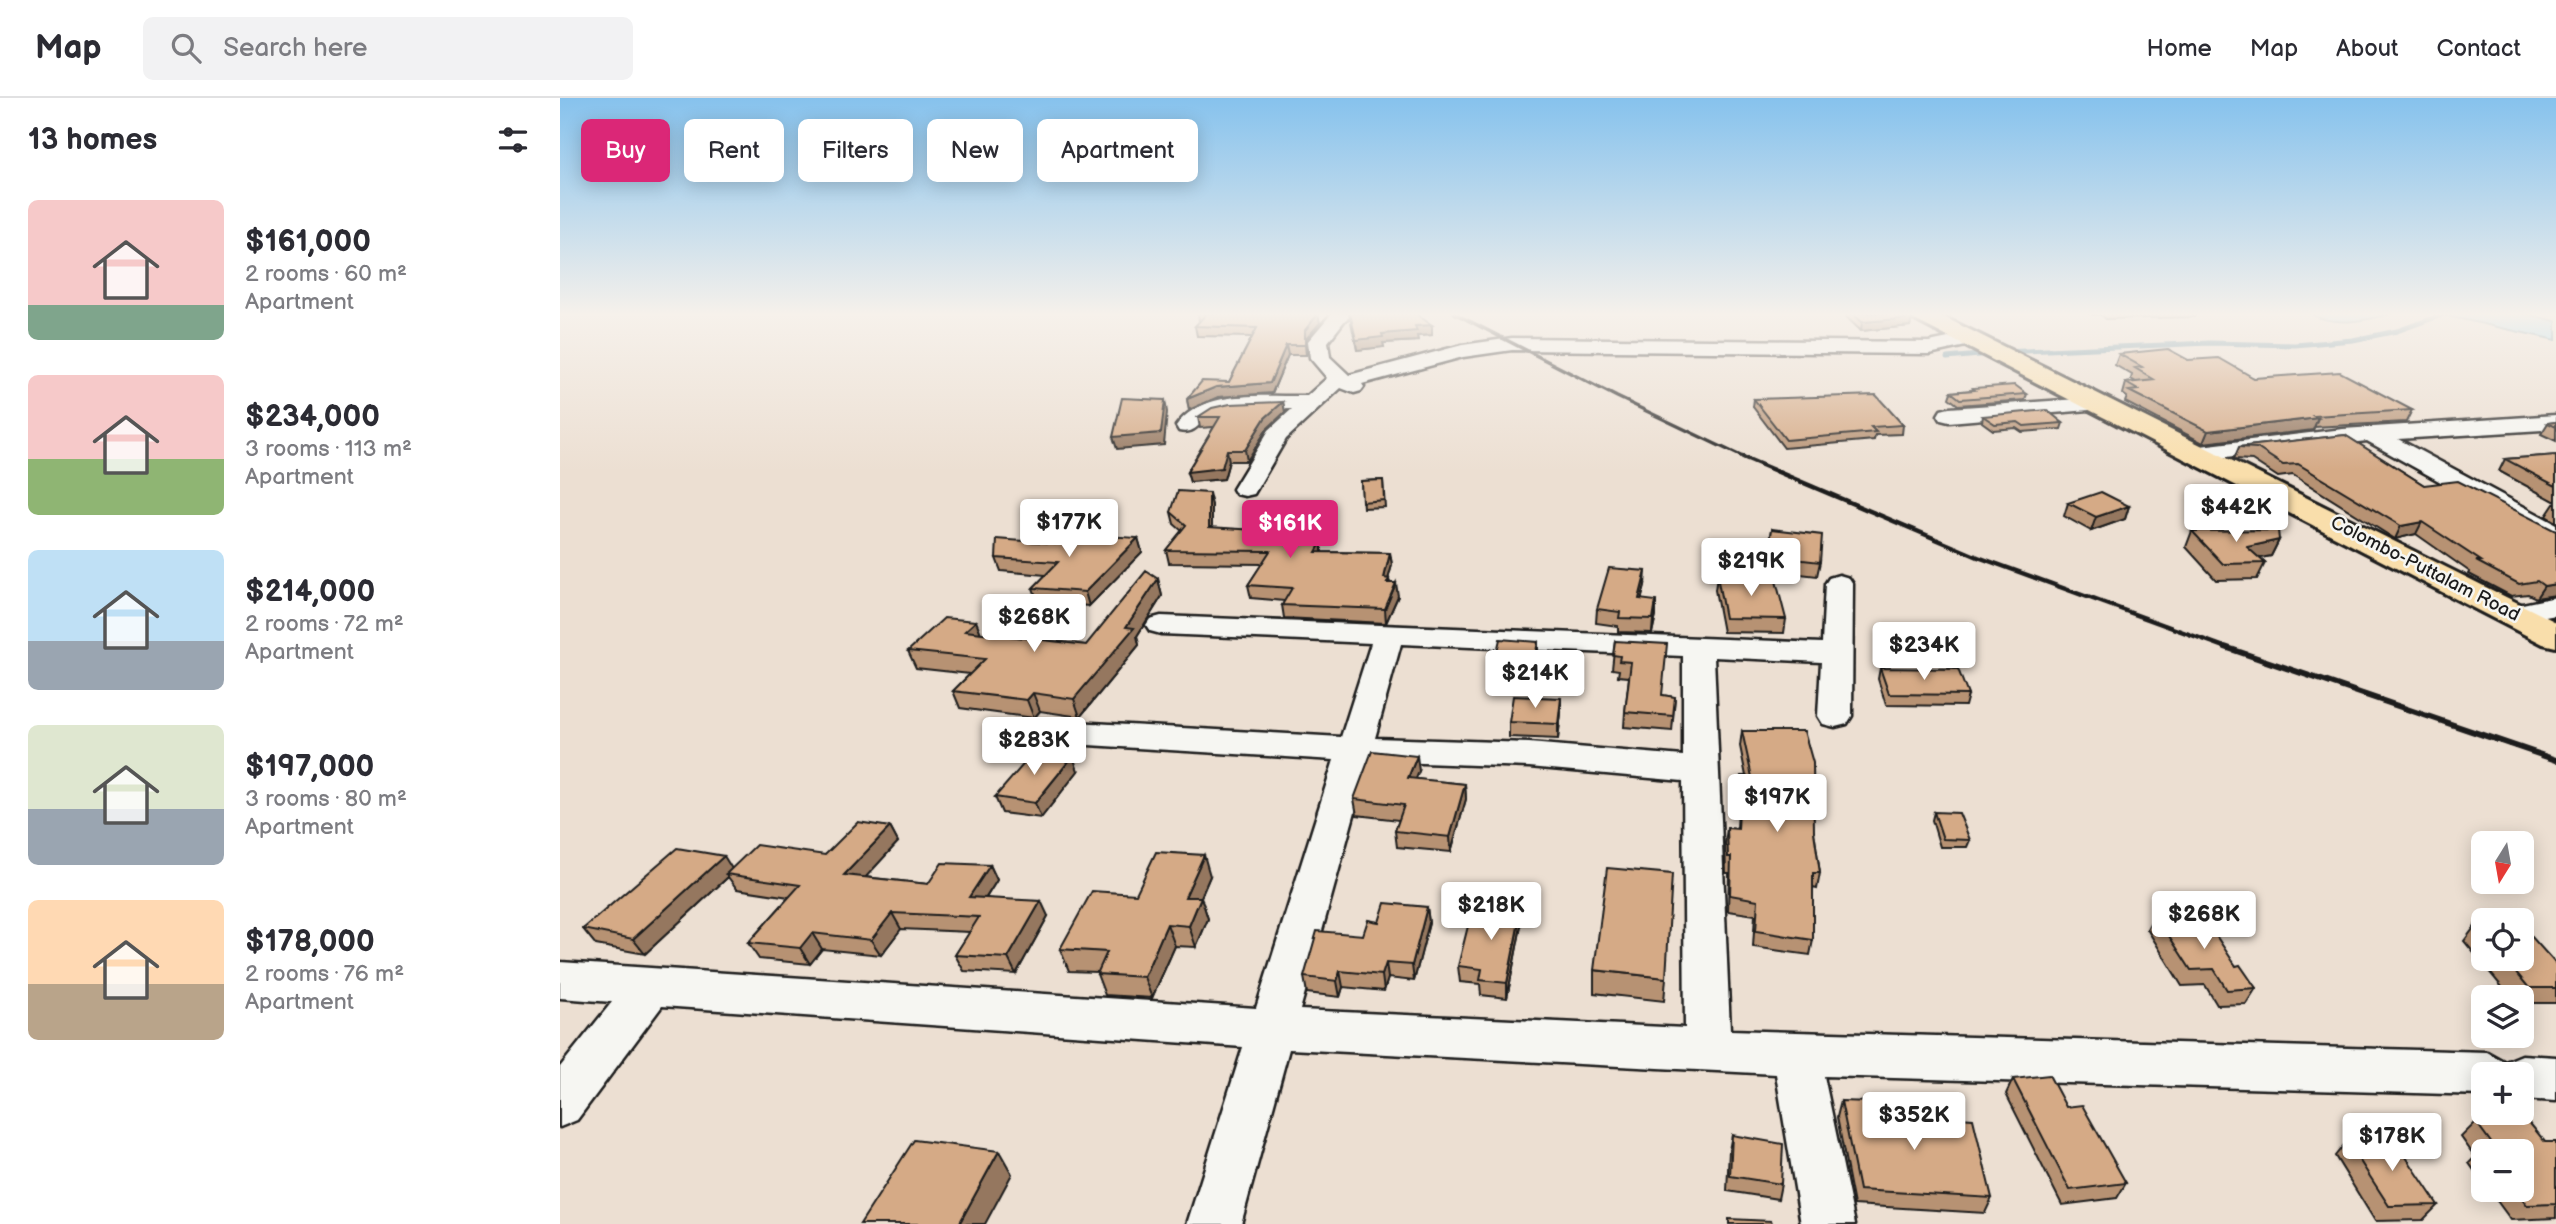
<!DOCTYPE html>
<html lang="en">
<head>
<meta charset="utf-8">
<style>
  :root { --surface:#fff; --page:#f2f2f3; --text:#2b2b33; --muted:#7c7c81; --line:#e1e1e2; --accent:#db2777 }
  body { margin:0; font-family:"Balsamiq Sans",sans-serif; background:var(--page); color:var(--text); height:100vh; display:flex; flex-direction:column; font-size:26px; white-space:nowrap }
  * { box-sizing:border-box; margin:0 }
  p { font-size:23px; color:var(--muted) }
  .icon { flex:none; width:38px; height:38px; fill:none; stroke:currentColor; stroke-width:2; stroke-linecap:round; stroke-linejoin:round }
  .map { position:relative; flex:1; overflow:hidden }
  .drawer { display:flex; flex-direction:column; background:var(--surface); width:560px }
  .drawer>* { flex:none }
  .guide { position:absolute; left:21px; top:21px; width:665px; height:63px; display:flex; gap:14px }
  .needle { width:46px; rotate:191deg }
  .controls { position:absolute; left:1911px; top:733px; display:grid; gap:14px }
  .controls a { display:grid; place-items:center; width:63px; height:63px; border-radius:10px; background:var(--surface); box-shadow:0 4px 18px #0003; font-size:35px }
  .price { position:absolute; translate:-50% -60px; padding:0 16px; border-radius:7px; background:#fff; color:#222; font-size:23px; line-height:46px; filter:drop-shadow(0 2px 4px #0008) }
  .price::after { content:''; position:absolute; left:50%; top:42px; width:21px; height:16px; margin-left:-10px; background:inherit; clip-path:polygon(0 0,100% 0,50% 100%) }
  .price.active { background:var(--accent); color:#fff }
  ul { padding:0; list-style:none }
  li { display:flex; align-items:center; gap:21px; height:175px; padding:0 28px }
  li span { display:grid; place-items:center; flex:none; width:196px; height:140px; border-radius:10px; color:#555 }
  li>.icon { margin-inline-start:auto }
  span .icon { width:84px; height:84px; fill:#fffc; stroke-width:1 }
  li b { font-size:30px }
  h2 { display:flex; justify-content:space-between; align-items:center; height:84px; padding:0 28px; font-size:30px }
  .chip { padding:0 24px; border-radius:10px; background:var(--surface); box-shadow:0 4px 18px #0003; font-size:24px; line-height:63px }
  .chip.active { background:var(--accent); color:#fff }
  header { display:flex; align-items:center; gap:42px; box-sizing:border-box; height:98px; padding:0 35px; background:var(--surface); border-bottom:2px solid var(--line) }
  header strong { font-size:33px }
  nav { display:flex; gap:38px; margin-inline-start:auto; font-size:24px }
  .search { width:490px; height:63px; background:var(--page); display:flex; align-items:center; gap:18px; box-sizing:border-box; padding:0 24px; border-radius:10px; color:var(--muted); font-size:26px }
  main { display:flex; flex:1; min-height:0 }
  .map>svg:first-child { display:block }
</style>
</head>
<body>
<header>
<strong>Map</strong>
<div class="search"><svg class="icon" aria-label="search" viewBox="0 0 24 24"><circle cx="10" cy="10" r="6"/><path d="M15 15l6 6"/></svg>Search here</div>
<nav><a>Home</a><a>Map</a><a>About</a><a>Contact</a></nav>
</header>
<main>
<section class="drawer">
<h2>13 homes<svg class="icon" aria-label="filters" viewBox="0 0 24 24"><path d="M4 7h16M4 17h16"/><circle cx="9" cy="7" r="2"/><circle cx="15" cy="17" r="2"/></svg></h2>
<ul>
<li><span style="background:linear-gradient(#f6c9c9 75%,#7fa58c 0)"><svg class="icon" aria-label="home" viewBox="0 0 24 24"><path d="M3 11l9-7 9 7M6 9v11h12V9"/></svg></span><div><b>$161,000</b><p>2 rooms · 60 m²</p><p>Apartment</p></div></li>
<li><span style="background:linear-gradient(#f6c9c9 60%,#8fb573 0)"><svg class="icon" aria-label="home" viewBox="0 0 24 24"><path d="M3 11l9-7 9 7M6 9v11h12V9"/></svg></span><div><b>$234,000</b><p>3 rooms · 113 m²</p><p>Apartment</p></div></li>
<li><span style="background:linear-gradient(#bfe0f5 65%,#9aa5b1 0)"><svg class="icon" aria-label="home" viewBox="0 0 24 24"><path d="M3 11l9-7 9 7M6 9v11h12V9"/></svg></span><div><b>$214,000</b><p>2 rooms · 72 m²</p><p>Apartment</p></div></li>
<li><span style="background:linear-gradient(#dfe7d0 60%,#9aa5b1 0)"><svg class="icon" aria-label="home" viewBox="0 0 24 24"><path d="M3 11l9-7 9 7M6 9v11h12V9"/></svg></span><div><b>$197,000</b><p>3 rooms · 80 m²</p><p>Apartment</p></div></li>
<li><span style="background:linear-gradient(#ffd9b3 60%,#b9a48a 0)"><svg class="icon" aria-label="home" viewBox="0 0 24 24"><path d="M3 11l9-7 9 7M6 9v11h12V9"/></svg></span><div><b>$178,000</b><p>2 rooms · 76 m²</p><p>Apartment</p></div></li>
</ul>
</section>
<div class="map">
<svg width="1996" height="1126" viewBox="0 0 1996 1126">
  <rect width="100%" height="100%" fill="#ecdfd2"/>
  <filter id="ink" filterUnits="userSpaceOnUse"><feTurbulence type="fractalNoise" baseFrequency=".0143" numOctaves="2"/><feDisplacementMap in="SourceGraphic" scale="14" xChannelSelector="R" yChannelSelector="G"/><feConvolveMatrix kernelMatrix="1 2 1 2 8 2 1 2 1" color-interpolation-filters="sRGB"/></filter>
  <g filter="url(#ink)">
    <path fill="#93d8f5" stroke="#638d9e" stroke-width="2" d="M1749,215H1835C1808,222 1774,230 1749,215Z
      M1874,215H1962L1996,223V242Z"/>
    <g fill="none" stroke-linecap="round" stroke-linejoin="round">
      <path stroke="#638d9e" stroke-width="5" d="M1442,254L1650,245L1735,247L1793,242L1837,233L1882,217
        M1387,260L1430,256"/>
      <g stroke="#1c1c1c" stroke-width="5">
        <path id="minor" d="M772,215H795L785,222L768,244L770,259L789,277L902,247L952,240L1369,244L1408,236L1418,242L1415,246L1369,256L952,252L903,259L802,286L804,289L801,293L794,295L781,290L726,341L694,396L685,398L676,396L673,391L709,332L732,311C707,312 677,309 653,318C638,323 637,337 619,333L616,328C642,290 706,299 747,298L767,280L750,260L748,243Z
          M1533,300L1541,301L1544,306L1541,311L1389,324L1381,322L1378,317L1381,312L1389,310Z
          M1996,317V331L1838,341L1996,426V445L1987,443L1807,343L1632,363L1624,361L1620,356L1624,351L1632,349L1783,331Z
          M1279,477L1289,480L1293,486L1292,618L1287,626L1275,629L1263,626L1258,618L1261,564L1154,559L1170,932L1927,954L1945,964L1962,957L1996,959V1003L1962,1001V976H1923V997L1264,978L1295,1126H1241L1216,976L729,951L681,1126H627L683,949L102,908L17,1022L0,1029V969L52,904L0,900V864L696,910L774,662L479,644L467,641L462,633L467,625L479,622L781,639L811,545L601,536L590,533L586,527L590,521L601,518L1262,545L1265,486L1269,480ZM841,546L1123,558V658L969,645L815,640ZM809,663L969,669L1123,683L1125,930L740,912Z
          M1996,499V517L1953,525L1943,522L1938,516L1943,510Z"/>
      </g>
      <g stroke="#1c1c1c" stroke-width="6">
        <path id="highway" d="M1348,215H1376L1996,524V549L1983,546L1351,220Z"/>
      </g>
      <use href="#minor" fill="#f6f6f2" fill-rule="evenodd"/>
      <use href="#highway" fill="#f9deab" fill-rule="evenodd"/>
      <path stroke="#1c1c1c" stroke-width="3.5" d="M894,215L1057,299L1187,361"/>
      <path stroke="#1c1c1c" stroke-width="4.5" d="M1183,359L1418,459L1670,551"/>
      <path stroke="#1c1c1c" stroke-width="6" d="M1665,549L1996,662"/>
    </g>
    <path fill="#b79273" stroke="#1c1c1c" stroke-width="2" d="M638,215H743L760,225L746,241V257H728L712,295L658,299L629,312L627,301L669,284L692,239L637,238L635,228L639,224Z
      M789,215L872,227V237L857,238L858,243L823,245L824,249L797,252Z
      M1282,215H1345L1352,220L1350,228L1301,233Z
      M1529,215H1635L1634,219L1546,221L1541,217H1532Z
      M1559,256L1628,262L1694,280L1852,312L1846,324L1754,329L1753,332L1643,345L1565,304L1567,299L1563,296L1566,285L1576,284L1571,281L1572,277L1555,267Z
      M1413,290L1467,296L1465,302L1398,307L1389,300L1391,294L1412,292Z
      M1194,301L1343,327L1342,336L1315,337L1314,342L1224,350L1193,309Z
      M723,304L725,314L707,331L687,363H669L664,381L630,384L627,374L654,329L640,330L638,319Z
      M1423,318L1503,325L1501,331L1462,334L1456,330L1433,332L1422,324Z
      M1996,324V343L1981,336L1988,325Z
      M1785,337L1864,387L1996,497L1976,500L1968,496L1951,498L1909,476L1910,474L1856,436L1835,441L1733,377L1718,379L1692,362L1674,361L1679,349Z
      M1996,357V404L1939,373L1945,361Z
      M823,382L825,409L803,410L801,383Z
      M1508,405L1569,408L1565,421L1531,433L1504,418Z
      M1994,406H1996V424L1986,418Z
      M652,407V430L760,436L762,454L830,455L832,467L828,481L838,498L826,525L724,520L722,507L725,503L691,500L688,487L702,466L609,465L606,452L622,433L614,426L611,414Z
      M1212,431L1260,464L1257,478L1206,472Z
      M1632,433L1719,442L1711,458L1699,460L1705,465L1697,481L1656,482L1626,449Z
      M578,440L582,454L529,508L478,504L473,490L486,477L441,473L436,460L505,446Z
      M1157,478L1226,521L1224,535L1163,534L1155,492Z
      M598,481L602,498L577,538L579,547L520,619L480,613L474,620L400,610L393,593L410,576L356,570L348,553L421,535L526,547Z
      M1085,487L1081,502L1096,517L1092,535L1058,534V528L1036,525L1037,511Z
      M1055,543L1102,597L1115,599L1112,633L1064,629L1065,614L1069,579L1058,578L1059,572L1052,571Z
      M978,544V558L971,592L933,590L932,575Z
      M1320,570L1408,597L1405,608L1326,607L1318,581Z
      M1001,615L998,641L949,639V624Z
      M1182,633L1254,734L1260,775L1257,791L1253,790V842L1250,857L1193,849L1195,817L1168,813L1169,775H1166L1165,745L1167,730L1177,731L1179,693L1181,678H1186L1180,648Z
      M518,673L481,720L442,715L435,699Z
      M859,673L855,681L905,686L906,701L891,754L837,749L835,733L839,722L797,717L794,701Z
      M1374,714L1410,742L1407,749H1380L1372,722Z
      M330,729L338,744L305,779L368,786L430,767L437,782L426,800L488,818L456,876L404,873L395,857L410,834L341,831L321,857L262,851L250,866L199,861L188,845L229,799L177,791L168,779L85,856L36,847L23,831L172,770L265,757Z
      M650,778L641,799L648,821L636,849L615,848L592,900L545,897L537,876V874L509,873L500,851L576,796Z
      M867,809L869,825L854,883L828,880L824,893L783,889L780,899L747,895L744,879L803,837L819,824Z
      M1595,816L1629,828L1676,868L1696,890L1686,906L1657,907L1645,887L1622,888L1587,831Z
      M1916,827H1923V861H1962L1996,866V905H1962V900H1951L1904,843Z
      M961,828L947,900L921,897L920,886L900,884L898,868Z
      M1034,872L1106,880L1104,903L1034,895Z
      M1453,981L1566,1085L1557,1100L1502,1107L1446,996Z
      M1281,1003L1340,1016L1432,1100L1425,1115L1294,1107L1277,1019Z
      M1916,1024L1985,1044H1996V1120L1951,1122L1929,1092H1962V1054H1923V1085L1909,1065L1915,1059L1901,1039Z
      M1172,1037L1221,1086L1218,1101L1167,1093L1169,1052Z
      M1787,1043L1878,1107L1863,1122L1815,1123L1775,1058Z"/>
    <path fill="#95775e" stroke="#1c1c1c" stroke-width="2" d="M758,216L760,225L746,241V257L745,247V232Z
      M1352,220L1350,228L1301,233L1302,224Z
      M872,227V237L857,238L858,243L823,245L824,249L797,252L796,242L855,228Z
      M726,247L728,257L712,295L658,299L629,312L627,301L656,289L710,285Z
      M605,302L607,314L604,347L557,351L553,339Z
      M723,304L725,314L707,331L687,363L685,352L705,320Z
      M1758,320L1753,332L1643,345L1648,333Z
      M667,352L669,363L664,381L630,384L627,374Z
      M649,395L652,407V442L649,429Z
      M1569,408L1565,421L1531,433L1536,419Z
      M1862,424L1856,436L1835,441L1841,428Z
      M760,436L762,449V460L756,454Z
      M578,440L582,454L529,508L525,494Z
      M1719,442L1711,458L1680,464L1687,449Z
      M830,455L832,467L827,485L829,481L831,494L824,480Z
      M1086,473L1085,487L1078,515L1079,501Z
      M598,481L602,498L577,538L579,547L520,619L514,601L566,529Z
      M836,485L838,498L826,525L825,511Z
      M1996,486V497L1976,500L1984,488Z
      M1096,503V517L1092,535L1093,521Z
      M416,523L423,540L405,533Z
      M978,544V558L971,592V578Z
      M473,595L480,613L474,620L467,602Z
      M1001,600V615L998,641V626Z
      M513,658L518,673L481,720L475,705Z
      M857,658L859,673L850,696L848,680Z
      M905,686L906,701L891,754L890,739Z
      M330,729L338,744L293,793L284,777Z
      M644,757L650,778L632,820L625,799Z
      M164,758L174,774L166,776L168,779L85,856L73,841Z
      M430,767L437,782L416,815L409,799Z
      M641,799L648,821L636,849L629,828Z
      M481,803L488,818L456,876L448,860Z
      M867,809L869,825L854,883L852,867Z
      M961,813V828L947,900V885Z
      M332,815L341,831L321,857L311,842Z
      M607,826L615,848L592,900L584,879Z
      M252,835L262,851L250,866L240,850Z
      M826,865L828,880L824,893L822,877Z
      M780,873L783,889L780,899L777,883Z
      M439,1053L452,1076L425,1126H399Z"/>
    <path fill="#d5aa86" stroke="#1c1c1c" stroke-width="2" d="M647,215H743L758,216L745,232V247H726L710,285L656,289L627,301L642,283L669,284L697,230L635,228Z
      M790,215H854L872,227L855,228L857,233L822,236L823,239L796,242Z
      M1292,215H1345L1352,220L1302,224Z
      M1608,251L1628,262L1659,260L1694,280L1780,274L1852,312L1754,318L1758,320L1648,333L1569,293L1578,292L1566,285L1595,282L1575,270L1582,269L1559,256Z
      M1455,287L1467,296L1400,301L1391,294L1415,292L1413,290Z
      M1316,297L1343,327L1311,329L1316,334L1226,342L1194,301Z
      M562,300L605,302L601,335L553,339Z
      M723,304L705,320L685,352H667L662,370L627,374L660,319H638L652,310L670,306Z
      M1487,312L1503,325L1464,328L1458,324L1435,326L1423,318Z
      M1996,324V329L1988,325Z
      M1785,337L1864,387L1898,383L1996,433V486L1984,488L1977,483L1959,486L1916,463H1921L1862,424L1841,428L1738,366L1723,367L1697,350L1679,349Z
      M1996,357V388L1945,361Z
      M823,382L824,402L802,404L801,383Z
      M618,393L649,395V429L760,436V447L756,454L830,455L824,480L829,481L827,485H836L825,511L722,507L732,490L688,487L710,453L606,452L626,427L611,414Z
      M1541,394L1569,408L1536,419L1508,405Z
      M1212,431L1262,437L1260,464L1208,458Z
      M1718,432L1719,442L1687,449L1705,465L1663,466L1632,433Z
      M514,436L578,440L525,494L473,490L498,464L436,460L437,441L505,446Z
      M1049,470L1086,473L1079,501L1096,503L1093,521L1059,520L1060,514L1037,511Z
      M586,473L598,481L566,529L574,530L514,601L473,595L467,602L393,593L425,561L348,553L384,520L416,523L405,533L526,547Z
      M1157,478L1215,479L1226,521L1165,520Z
      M940,541L978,544L971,578L932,575Z
      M1055,543L1107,546L1102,597L1115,599L1113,618L1065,614L1071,564L1059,563L1060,558L1053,557Z
      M1320,570L1398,571L1408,597L1329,596Z
      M953,598L1001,600L998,626L949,624Z
      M1182,633H1244L1253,665L1254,734L1260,775H1253V842L1196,833L1198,802L1170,797L1171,759H1168L1167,730L1178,731L1181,678L1192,679Z
      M475,653L513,658L475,705L435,699Z
      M812,653L857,658L848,680L905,686L890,739L835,733L844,707L794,701Z
      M1374,714L1399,715L1410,742L1383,741Z
      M298,724L330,729L284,777L368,786L382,765L430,767L409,799L481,803L448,860L395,857L419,819L332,815L311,842L252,835L240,850L188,845L240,787L166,776L196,747L265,757Z
      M117,750L164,758L73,841L23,831Z
      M596,754L644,757L625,799H641L629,828L607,826L584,879L537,876L547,854L500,851L532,793L576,796Z
      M1047,770L1112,776L1106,880L1034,872Z
      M825,805L867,809L852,867L826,865L822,877L780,873L777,883L744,879L757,833L803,837L808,822L819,824Z
      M913,808L961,813L947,885L920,882L922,871L898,868Z
      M1621,814L1629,828L1649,827L1676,868L1680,867L1696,890L1667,892L1654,871L1631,872L1595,816Z
      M1916,827H1923V836Z
      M1962,828L1996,866V890H1969L1945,861H1962Z
      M1489,977L1506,1009L1522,1007L1566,1085L1510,1092L1453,981Z
      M1281,1003L1338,1005L1340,1016L1413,1021L1432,1100L1299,1092Z
      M1968,1023L1985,1044H1996V1106L1967,1107L1956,1092H1962V1054H1927L1924,1050H1935L1916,1024Z
      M1172,1037L1223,1046L1221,1086L1170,1078Z
      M1834,1041L1878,1107L1829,1108L1787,1043Z
      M354,1042L439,1053L399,1126H300Z
      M1169,1121L1211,1123L1212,1126H1169Z"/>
  </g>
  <linearGradient id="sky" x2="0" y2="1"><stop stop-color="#86c2ed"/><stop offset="0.58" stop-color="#f6f1eb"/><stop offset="1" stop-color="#f6f1eb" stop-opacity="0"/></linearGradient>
  <rect width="1996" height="373" fill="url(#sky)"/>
  <g text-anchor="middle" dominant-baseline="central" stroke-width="5" stroke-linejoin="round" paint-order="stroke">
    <g font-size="19" fill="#1c1c1c" stroke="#f6f6f2">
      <text transform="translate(1865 471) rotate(27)">Colombo-Puttalam Road</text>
    </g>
  </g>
</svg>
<div class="controls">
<a><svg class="needle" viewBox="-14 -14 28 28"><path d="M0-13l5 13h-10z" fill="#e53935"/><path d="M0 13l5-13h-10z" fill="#7c7c81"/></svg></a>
<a><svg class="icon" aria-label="locate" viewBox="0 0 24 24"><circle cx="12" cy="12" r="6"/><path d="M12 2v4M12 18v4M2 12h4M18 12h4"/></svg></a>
<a><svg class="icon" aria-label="layers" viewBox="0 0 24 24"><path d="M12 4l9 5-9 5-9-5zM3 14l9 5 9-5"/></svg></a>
<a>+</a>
<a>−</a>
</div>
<b class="price" style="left:1676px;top:446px">$442K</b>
<b class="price" style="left:509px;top:461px">$177K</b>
<b class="price active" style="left:730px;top:462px">$161K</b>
<b class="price" style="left:1191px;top:500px">$219K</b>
<b class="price" style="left:474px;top:556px">$268K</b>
<b class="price" style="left:1364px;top:584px">$234K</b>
<b class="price" style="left:975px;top:612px">$214K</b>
<b class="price" style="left:474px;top:679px">$283K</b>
<b class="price" style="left:1217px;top:736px">$197K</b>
<b class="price" style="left:931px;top:844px">$218K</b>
<b class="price" style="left:1644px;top:853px">$268K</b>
<b class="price" style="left:1354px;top:1054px">$352K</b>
<b class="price" style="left:1832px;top:1075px">$178K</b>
<div class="guide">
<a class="chip active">Buy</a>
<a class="chip">Rent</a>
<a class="chip">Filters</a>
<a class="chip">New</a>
<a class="chip">Apartment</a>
</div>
</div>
</main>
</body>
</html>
